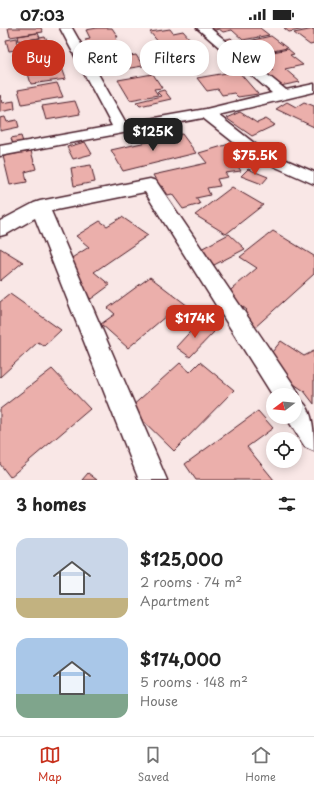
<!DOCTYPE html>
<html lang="en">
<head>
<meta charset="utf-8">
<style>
  :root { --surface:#fff; --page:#f2f2f2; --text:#222; --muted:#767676; --line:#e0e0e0; --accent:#c8321e }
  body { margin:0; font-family:"Playpen Sans",sans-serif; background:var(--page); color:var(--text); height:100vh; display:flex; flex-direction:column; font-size:15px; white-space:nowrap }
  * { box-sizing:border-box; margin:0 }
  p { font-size:13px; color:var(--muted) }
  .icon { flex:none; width:22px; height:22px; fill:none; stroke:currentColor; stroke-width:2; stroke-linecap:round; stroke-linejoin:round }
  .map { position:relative; height:452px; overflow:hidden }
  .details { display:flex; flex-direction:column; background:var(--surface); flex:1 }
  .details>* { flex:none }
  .hud { position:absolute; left:12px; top:12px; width:290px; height:36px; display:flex; gap:8px }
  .needle { width:26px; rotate:254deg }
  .buttons { position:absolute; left:266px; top:360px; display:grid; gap:8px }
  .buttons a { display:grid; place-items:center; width:36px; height:36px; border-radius:50%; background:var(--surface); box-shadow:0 2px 10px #0003; font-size:20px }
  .price { position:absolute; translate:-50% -34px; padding:0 9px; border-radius:8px; background:var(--accent); color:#fff; font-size:13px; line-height:26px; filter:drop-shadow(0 1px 2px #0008) }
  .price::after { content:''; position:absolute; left:50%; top:24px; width:12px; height:9px; margin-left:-6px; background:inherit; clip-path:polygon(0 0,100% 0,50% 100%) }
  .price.selected { background:#222; color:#fff }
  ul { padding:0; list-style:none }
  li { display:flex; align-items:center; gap:12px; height:100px; padding:0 16px }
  li span { display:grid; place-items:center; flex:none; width:112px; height:80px; border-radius:12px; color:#555 }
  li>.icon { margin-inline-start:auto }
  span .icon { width:48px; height:48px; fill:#fffc; stroke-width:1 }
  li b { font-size:17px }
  h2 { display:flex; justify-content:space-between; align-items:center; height:48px; padding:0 16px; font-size:17px }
  .chip { padding:0 14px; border-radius:16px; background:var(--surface); box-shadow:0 2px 10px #0003; font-size:14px; line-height:36px }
  .chip.selected { background:var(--accent); color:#fff }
  .status { display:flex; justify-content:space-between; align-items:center; height:28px; padding:0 20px; background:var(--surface); direction:ltr }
  .status svg { height:11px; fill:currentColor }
  .tabs { display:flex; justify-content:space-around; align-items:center; height:56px; border-top:1px solid var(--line); background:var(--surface); font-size:11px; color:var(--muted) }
  .tabs a { display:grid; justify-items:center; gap:2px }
  .tabs .selected { color:var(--accent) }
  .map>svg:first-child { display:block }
</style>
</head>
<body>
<div class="status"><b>07:03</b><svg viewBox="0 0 49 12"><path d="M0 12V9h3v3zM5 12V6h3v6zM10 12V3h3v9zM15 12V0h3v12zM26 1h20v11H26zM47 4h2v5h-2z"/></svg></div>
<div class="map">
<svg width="314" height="452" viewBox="0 0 314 452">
  <rect width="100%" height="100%" fill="#f9e7e6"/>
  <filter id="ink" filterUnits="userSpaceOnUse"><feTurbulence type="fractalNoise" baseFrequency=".025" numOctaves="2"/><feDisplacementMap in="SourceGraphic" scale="8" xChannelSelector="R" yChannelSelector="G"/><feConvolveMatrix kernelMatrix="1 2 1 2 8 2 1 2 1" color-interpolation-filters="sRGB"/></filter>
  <g filter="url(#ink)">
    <path fill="#ebafab" stroke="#4a1f2b" d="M8,0H41L43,4L10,9Z
      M97,0H112L118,9H115L123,22L99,25L97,22L83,24L79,16L87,15L85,11L90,10L86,2Z
      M208,0H260L269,7L243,12L232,2L223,4L219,1L211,3Z
      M284,0H310L289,4Z
      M170,1L173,5L183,3L190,11L159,15L150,4Z
      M314,1V16L310,17L294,5Z
      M38,5L40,10L19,13L18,8Z
      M271,8L287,20L264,25L258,20L249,22L240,15Z
      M45,9L49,17L9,23L6,12L17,10L18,16L30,14L29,12Z
      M231,10L238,17L230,18L223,12Z
      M193,14L196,18L168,22L165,18Z
      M198,19L208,29L178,35L173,28L155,31L149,24L166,21L168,24Z
      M50,20L55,34L17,39L13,26Z
      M288,21L294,26L290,27L303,37L285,41L300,54L275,59L260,45L273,42L258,27Z
      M136,27L143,38L112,43L106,32Z
      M61,37L66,51L31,56L27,42Z
      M238,43L258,66L238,69L234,65L222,67L218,61L207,63L197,50Z
      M153,46L162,60L154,61L158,67L130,72L118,52Z
      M57,55L63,69L22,76L18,62Z
      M164,62L171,71L140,78L136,74L161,68L157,64Z
      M0,67L2,75L14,73L15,81L0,84Z
      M75,73L80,86L46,92L42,78Z
      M287,74L296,79L304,74L314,78V99L276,81Z
      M240,84L257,95L266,91L275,97L252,108L226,90Z
      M5,89L7,94L17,92L19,99L0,103V90Z
      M182,106L196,125L123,143L111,122Z
      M21,108L23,114L13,116L11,110Z
      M85,114L92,126L73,131L67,119Z
      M236,114L250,133L237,137L241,143L225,145L228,149L217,151L220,158L207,160L210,167L196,170L200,176L183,181L172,166L168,167L162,158L160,159L153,147L207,135L199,125Z
      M31,123L36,141L25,144L27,154L10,157L3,128Z
      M91,137L95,154L74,158L71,140Z
      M248,141L268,149L262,156L241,148Z
      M232,159L263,177L226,206L195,187Z
      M122,189L148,207L94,244L110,257L91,271L56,240L89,219L76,208L100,193L107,198Z
      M273,203L314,228V246L253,301L237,290L247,282L226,266L257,240L240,229Z
      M229,206L245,221L214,237L199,222Z
      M0,220L23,234L0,253Z
      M150,249L201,288L184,302L166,288L128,320L101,296L115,286L108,280Z
      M10,266L61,302L44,318L38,314L0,349V274Z
      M199,294L214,304L190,329L176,319Z
      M281,313L304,328L314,323V376L304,363L281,347L268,329Z
      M200,334L234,362L174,423L130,380L180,335L190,344Z
      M52,341L90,381L10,449L0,436V381Z
      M258,383L273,400L247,419L274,452H196L185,436Z
      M88,445L97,452H82Z"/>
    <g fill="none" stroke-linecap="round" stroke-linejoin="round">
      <g stroke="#4a1f2b" stroke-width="3">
        <path id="street" d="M60,0H72L126,95L206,81L272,65L197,0H210L286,62L314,56V64L218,87L263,122L314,144V156L251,128L203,90L0,128V118L112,98Z
          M150,151L156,153L295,359L299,367L297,370C314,378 314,404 314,423L305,419L286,389H295V367H273V368L145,164L51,183L167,452H139L35,190L7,206L0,208V193L34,175L40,173Z"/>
      </g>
      <use href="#street" fill="#fff" fill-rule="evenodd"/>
    </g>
  </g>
</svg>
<div class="buttons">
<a><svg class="needle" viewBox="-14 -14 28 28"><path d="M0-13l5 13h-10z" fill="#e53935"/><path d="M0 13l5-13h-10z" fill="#767676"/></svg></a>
<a><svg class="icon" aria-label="locate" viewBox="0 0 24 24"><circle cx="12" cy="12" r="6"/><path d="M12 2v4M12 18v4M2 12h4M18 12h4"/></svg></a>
</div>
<b class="price selected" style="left:153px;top:124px">$125K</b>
<b class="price" style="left:255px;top:148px">$75.5K</b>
<b class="price" style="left:195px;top:311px">$174K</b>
<div class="hud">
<a class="chip selected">Buy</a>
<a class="chip">Rent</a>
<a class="chip">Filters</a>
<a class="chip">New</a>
</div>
</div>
<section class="details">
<h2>3 homes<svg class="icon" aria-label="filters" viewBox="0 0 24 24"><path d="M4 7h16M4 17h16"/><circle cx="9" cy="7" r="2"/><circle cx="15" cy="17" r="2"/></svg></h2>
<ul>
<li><span style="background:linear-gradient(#c9d6e8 75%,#c2b280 0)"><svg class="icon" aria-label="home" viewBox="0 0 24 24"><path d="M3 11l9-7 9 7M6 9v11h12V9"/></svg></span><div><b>$125,000</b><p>2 rooms · 74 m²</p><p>Apartment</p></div></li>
<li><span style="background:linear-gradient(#a9c7e8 70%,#7fa58c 0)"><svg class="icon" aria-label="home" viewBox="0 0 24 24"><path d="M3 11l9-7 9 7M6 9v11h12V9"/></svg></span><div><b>$174,000</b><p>5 rooms · 148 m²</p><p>House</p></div></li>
</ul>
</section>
<nav class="tabs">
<a class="selected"><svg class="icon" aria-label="map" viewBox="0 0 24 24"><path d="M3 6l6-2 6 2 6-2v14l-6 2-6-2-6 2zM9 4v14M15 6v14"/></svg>Map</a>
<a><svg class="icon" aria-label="saved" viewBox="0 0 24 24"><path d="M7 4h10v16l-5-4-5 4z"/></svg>Saved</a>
<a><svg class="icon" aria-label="home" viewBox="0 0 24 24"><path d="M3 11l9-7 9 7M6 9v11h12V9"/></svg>Home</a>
</nav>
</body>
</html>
